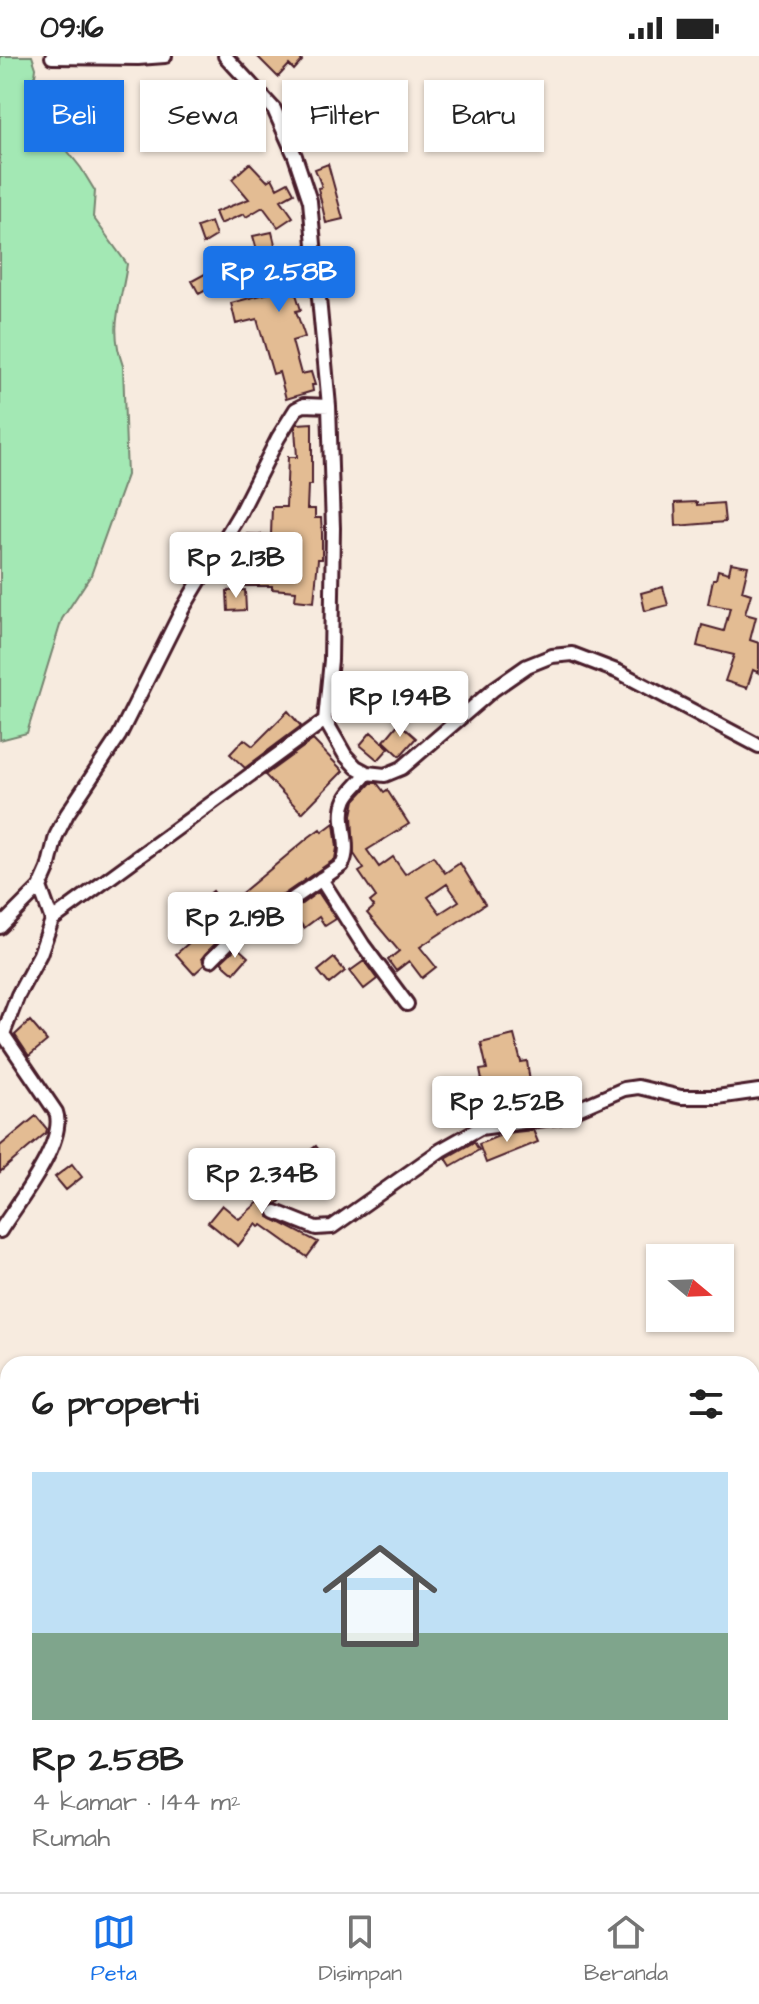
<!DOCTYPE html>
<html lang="id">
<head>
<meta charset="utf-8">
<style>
  :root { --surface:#fff; --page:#f6f6f6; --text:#222; --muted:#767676; --line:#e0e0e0; --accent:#1a73e8 }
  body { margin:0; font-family:"Architects Daughter",sans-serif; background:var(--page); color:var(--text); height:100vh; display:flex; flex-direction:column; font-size:30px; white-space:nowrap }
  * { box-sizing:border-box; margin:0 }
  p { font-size:26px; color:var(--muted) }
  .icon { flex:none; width:44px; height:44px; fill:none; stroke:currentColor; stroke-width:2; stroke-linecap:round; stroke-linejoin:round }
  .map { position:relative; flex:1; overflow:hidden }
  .side { position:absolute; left:0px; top:1300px; width:760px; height:536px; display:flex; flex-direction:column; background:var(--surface); border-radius:24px 24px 0 0; box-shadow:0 2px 6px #0004 }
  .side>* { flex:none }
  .guide { position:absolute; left:24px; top:24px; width:712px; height:72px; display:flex; gap:16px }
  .needle { width:52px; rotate:109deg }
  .tools { position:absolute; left:646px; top:1188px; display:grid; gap:16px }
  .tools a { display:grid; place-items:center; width:88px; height:88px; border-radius:0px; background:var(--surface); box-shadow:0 2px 6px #0004; font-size:40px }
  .price { position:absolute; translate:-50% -68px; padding:0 18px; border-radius:8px; background:#fff; color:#222; font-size:26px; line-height:52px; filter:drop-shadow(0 2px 4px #0008) }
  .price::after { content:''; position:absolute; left:50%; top:48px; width:24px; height:18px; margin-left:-12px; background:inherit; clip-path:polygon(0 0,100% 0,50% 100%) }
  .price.current { background:var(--accent); color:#fff }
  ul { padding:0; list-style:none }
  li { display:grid; align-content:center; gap:16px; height:424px; padding:0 32px }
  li+li { border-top:2px solid var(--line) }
  li span { display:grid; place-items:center; height:248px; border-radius:0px; color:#555 }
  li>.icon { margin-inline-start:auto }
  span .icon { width:144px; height:144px; fill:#fffc; stroke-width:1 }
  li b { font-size:34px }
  h2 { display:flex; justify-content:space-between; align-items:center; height:96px; padding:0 32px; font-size:34px }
  .pill { padding:0 28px; border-radius:0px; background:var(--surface); box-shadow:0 2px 6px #0004; font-size:28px; line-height:72px }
  .pill.current { background:var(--accent); color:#fff }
  .status { display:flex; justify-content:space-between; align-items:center; height:56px; padding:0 40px; background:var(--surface); direction:ltr }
  .status svg { height:22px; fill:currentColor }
  .menu { display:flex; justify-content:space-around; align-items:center; height:112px; border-top:2px solid var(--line); background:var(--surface); font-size:22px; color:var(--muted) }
  .menu a { display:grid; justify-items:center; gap:4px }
  .menu .current { color:var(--accent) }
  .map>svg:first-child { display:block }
</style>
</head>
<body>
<div class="status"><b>09:16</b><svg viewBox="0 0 49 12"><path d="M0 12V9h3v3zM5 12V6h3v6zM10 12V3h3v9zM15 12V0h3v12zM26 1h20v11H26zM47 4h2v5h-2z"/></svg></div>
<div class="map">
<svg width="759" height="1836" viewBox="0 0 759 1836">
  <rect width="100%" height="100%" fill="#f7ebdf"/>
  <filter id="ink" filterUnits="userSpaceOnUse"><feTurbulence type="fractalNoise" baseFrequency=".0125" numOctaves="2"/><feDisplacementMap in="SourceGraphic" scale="16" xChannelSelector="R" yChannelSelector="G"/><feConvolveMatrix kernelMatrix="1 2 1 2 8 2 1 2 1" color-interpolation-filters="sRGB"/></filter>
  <g filter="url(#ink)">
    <path fill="#a3e8b4" stroke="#768470" stroke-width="2" d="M0,0H32L36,12L33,36L40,60L81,112L95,135L93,161L127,208C122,247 108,269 123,310L127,419L91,519L62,563L27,677L0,684Z"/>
    <path fill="#e3bc93" stroke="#4a1f2b" stroke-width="2" fill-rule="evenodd" d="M257,0H298L302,5L294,14L289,9L278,21Z
      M295,41L304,53L295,59L287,47Z
      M250,107L267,125L272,122L277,132L288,126L294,137L281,144L293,161L278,171L263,151L246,161L244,158L220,168L215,156L249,143L232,123Z
      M328,108L343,163L326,167L318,132L322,131L315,113Z
      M211,166L216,180L203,188L197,171Z
      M272,176L278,201L298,196L309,234L296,238L301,254L296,255L305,281L292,285L301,318L311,316L315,329H312L313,335L286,343L279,316L273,318L257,263L236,268L231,247L269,237L253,180Z
      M212,214L219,227L199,238L192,225Z
      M312,367V429H308L307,453H315V462H321L322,477V503H318L314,546L295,544L296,535L272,533V530H237V510H246L247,478L271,479L272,451H286L288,401H297L295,372L297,368Z
      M697,446V449L723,447L725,466L676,470L675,447Z
      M731,507L748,510L742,535L751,538L745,558L756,561L750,584L759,587V617L753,614L747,632L725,625L734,599L697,590L702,569L724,575L730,552L708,548L713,523H716L718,514L729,517Z
      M663,531L668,549L645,555L641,537Z
      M245,534L246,554L228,555L227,535Z
      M288,655L301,670L245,712L230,698L244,683L253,690Z
      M399,667L416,682L400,700L384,685Z
      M371,676L389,692L378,704L360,689Z
      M313,684L343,715L302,757L265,719Z
      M371,727H377L384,736L387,734L409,768L367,794L379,811L393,801L405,818L433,800L445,817L460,807L485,848L420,891L436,911L422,922L409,905L396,915L388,904L399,895L367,857L374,851L370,846L376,841L359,816L364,813L354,798L352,759L355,744ZM447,828L459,845L440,857L428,841Z
      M334,767L337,792L335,803L283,839L260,849L240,864L205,898L202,902L204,909L194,918L176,898L199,878L189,865L204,853L199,846L213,835L225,851L309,781L320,773L322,776Z
      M318,836L336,863L325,870L319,861L304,872L292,855Z
      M237,891L248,901L234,917L221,906Z
      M334,902L345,915L329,928L318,915Z
      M364,905L377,923L364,933L350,915Z
      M30,965L47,985L29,1000L15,979Z
      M514,979L521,1006L527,1005L530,1026L484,1035L480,1014L487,1013L481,987Z
      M36,1060L47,1073L46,1077L0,1116V1090Z
      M533,1074L538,1086L486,1107L479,1088L506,1077Z
      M474,1086L479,1094L451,1110L446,1102Z
      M316,1090L327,1104L306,1120L295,1106Z
      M266,1107L290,1135L278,1147L270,1149L269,1161L318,1186L307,1201L262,1169L259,1171L256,1168L238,1190L208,1166L222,1149L239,1163L269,1137L253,1119Z
      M72,1108L82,1121L66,1134L55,1121Z"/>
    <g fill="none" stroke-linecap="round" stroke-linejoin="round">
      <g stroke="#4a1f2b" stroke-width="18">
        <path id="minor" d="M225,0L274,53L295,100L310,145L329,350L333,472L331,604L325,664L345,699L356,711L367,717L385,719L402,712L494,633L527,610L552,600L572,598L619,616L759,690
          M52,1L138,2L165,0
          M321,823L363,889L407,948
          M52,864L325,664
          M0,871L40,831L48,813L56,780L67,758L119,680L182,554L240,457L278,382L296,353L304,349L329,350
          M211,904C233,882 256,856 287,847L342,809C353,788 336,764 346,743C350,734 361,726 367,717
          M276,1156L316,1172L332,1171L441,1094L480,1072L559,1061L624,1033L638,1031L681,1041H717L759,1035
          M0,1175C16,1149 67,1086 56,1056L3,978L18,939L40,898L52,864L40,831"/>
      </g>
      <use href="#minor" stroke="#fff" stroke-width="12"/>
    </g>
  </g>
</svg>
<div class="tools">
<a><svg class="needle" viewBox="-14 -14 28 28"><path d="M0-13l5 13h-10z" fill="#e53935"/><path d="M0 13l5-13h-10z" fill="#767676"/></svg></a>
</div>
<b class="price current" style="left:279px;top:258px">Rp 2.58B</b>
<b class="price" style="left:236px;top:544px">Rp 2.13B</b>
<b class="price" style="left:400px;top:683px">Rp 1.94B</b>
<b class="price" style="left:235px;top:904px">Rp 2.19B</b>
<b class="price" style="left:507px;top:1088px">Rp 2.52B</b>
<b class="price" style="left:262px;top:1160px">Rp 2.34B</b>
<div class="guide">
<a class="pill current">Beli</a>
<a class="pill">Sewa</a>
<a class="pill">Filter</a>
<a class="pill">Baru</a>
</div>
<section class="side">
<h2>6 properti<svg class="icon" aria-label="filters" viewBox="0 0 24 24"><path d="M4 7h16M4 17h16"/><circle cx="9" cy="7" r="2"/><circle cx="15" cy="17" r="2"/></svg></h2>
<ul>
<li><span style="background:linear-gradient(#bfe0f5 65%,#7fa58c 0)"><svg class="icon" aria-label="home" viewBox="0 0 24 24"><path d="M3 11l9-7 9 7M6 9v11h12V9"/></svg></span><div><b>Rp 2.58B</b><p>4 kamar · 144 m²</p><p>Rumah</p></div></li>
</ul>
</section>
</div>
<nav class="menu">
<a class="current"><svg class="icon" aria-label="map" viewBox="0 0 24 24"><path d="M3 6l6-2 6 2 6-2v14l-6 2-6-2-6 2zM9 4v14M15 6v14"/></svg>Peta</a>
<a><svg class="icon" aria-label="saved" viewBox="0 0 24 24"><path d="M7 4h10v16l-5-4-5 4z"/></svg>Disimpan</a>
<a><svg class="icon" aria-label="home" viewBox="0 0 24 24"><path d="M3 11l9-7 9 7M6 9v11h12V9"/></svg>Beranda</a>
</nav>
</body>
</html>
